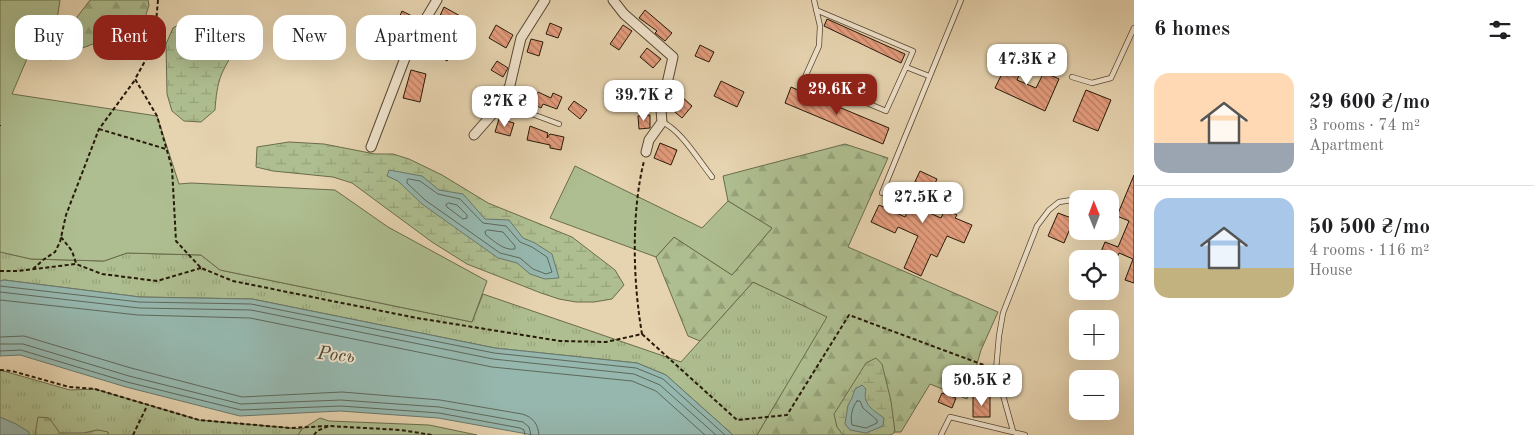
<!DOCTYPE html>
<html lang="en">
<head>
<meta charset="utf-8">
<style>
  :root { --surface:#fff; --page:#f2f2f2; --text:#202124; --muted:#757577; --line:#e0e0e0; --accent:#8f2418 }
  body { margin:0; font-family:"Old Standard TT",serif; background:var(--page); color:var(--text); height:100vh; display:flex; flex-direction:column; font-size:19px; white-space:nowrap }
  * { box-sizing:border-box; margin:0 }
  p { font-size:16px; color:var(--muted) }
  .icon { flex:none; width:28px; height:28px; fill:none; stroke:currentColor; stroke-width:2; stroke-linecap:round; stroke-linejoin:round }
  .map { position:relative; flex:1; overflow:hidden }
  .drawer { display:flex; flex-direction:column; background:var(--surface); width:400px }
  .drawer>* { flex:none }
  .banner { position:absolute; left:15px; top:15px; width:475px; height:45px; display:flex; gap:10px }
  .needle { width:32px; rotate:359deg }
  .tools { position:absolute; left:1069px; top:190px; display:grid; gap:10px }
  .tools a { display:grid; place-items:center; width:50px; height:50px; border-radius:10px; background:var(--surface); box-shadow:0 5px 20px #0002; font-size:25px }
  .price { position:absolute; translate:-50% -42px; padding:0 11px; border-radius:10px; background:#fff; color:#222; font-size:16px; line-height:32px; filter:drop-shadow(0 1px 2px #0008) }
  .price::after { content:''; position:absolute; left:50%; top:30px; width:15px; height:11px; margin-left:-8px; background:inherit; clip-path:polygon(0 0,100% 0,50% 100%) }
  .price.current { background:var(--accent); color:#fff }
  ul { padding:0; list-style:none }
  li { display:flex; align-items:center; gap:15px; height:125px; padding:0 20px }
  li+li { border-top:1px solid var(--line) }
  li span { display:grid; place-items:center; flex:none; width:140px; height:100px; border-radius:15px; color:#555 }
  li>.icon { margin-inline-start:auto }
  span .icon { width:60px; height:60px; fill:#fffc; stroke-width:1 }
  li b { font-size:21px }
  h2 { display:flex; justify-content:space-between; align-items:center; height:60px; padding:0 20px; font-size:21px }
  .tag { padding:0 18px; border-radius:15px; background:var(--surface); box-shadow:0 5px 20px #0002; font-size:18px; line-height:45px }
  .tag.current { background:var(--accent); color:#fff }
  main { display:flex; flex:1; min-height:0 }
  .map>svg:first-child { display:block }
</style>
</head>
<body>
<main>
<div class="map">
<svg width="1134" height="435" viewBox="0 0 1134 435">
  <defs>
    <pattern id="grass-tufts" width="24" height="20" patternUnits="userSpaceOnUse" patternTransform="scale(1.25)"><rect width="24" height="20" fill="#aebe90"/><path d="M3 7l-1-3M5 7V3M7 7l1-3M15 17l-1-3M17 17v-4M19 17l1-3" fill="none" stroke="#96a37b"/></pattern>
    <pattern id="forest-firs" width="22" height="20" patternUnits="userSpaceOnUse" patternTransform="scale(1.25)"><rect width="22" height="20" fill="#aebe90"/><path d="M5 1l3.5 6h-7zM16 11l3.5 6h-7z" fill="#96a37b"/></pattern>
    <pattern id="wetland-marsh" width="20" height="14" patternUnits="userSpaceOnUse" patternTransform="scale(1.25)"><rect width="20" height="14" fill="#aebe90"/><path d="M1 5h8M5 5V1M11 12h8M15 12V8" fill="none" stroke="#96a37b"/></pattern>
    <pattern id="building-back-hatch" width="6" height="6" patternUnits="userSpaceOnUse" patternTransform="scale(1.25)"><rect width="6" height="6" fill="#e49c7d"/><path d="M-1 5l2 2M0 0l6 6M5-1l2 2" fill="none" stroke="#b97e64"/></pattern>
  </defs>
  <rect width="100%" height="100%" fill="#e6d3af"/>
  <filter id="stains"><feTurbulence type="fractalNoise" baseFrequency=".004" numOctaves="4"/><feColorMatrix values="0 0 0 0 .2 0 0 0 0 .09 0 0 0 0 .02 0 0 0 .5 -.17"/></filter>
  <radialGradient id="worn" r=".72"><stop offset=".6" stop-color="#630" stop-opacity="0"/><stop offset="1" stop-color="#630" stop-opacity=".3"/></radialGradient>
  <path fill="url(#grass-tufts)" stroke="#6a6c4c" d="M0,252L31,259L104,261L127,253L201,255L220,270L472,322L483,294L681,362L753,282L828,317L757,435H733L666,375L637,363L495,348L252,299L140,297L4,280L0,281Z
    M0,370L70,390L95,389L199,420L302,429L298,435H0Z"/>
  <path fill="url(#forest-firs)" stroke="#6a6c4c" d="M90,0H148L149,5L145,18L119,34L72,52L68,29Z
    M845,144L888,158L848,247L998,312L981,350L967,399L930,384L901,432H895L883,426L851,435H757L827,317L753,282L700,341L688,336L656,257L674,237L732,275L772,228L728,201L723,176Z
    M38,417L49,418L60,433H83L98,430L108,432V435H35Z"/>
  <path fill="url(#wetland-marsh)" stroke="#6a6c4c" d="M188,19C214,20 221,19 239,40C234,52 227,62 222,73C217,85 216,97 215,110L201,122L184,121L172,111L167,94L166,44L173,28Z
    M289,142L324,144L375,154H393L409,159L442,175L488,203L572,237L615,270L624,285L612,299L594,302H576L559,299L541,293L467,264L432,242L352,183L333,177L273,171L256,167L257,147Z
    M876,358L882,364L891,401L895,432L891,435H843L837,427L834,414L866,363Z"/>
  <path fill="#aebe90" stroke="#6a6c4c" d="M0,0H60L51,60L29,54L12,94L157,116L179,184L191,183L335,190L388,227L487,281L472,322L220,270L201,255L127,253L104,261L31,259L0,252Z
    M575,166L702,228L728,201L772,228L732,275L674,237L656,257L550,218Z
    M320,418L329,421L429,425L477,435H298L302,429Z"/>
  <path fill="#96b7ae" stroke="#6a786c" d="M389,170L422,176L439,190L463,194L485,219L509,220L523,238L535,243L552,254L559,278L545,279L530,274L517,263L498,258L422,204L398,181L387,176Z
    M4,280L140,297L252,299L495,348L637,363L666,375L733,435H533L438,418L340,411L240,416L126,387L20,355L0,356V281Z
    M862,385L866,389C862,404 873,410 884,418L883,426L866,433L850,430L845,424L848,405L852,398L855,389Z
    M0,417L16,424L29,432V435H0Z"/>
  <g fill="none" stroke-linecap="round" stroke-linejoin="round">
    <path stroke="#5e685b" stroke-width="1" d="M409,179L420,181L438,194L460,199L483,223L506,226L520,242L532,247L547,257L552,272L546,274L533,269L520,258L500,253L425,200L407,183V180Z
      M449,203L457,205L467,215V218L463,219L447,207L446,205Z
      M488,230L503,232L515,246V249C504,251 494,241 486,235L485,232Z
      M0,286L139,302L251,304L494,353L636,368L663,379L725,435
      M0,292L139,308L251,310L493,359L634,374L660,385L716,435
      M0,300L138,315L250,318L492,367L632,381L656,391L705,435
      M0,337L24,336L131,368L242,397L342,392L440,400L522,414C533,417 538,424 539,435
      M0,344H23L129,376L241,404L341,400L439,407L523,422L529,427L531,435
      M0,351L21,350L127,382L241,410L341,406L439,413L520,428L524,430L525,435
      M857,401H860L863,408L877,420V423L866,428L852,425C850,417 852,407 857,401Z"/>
  </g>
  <path fill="url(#building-back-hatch)" stroke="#271a08" d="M444,7L462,17L454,31L437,22Z
    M645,10L672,33L665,41L655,33L657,31L639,18Z
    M402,11L416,18L404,42L394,38L401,21L398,20Z
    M827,19L905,54L901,63L824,26Z
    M550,23L562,28L558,38L546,34Z
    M496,25L513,35L506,48L489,38Z
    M623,25L632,31L619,50L610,44Z
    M531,39L543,42L539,56L527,52Z
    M438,42L453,51L447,61L432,52Z
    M700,45L714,52L709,62L695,56Z
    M647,48L661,59L653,68L640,57Z
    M1010,57L1024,63L1017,80L1036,88L1044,72L1059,79L1045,111L995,88Z
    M497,61L508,68L503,77L491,70Z
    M411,70L426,74L420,102L403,98Z
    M721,81L744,92L737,107L714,96Z
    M791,87L889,128L883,144L785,103Z
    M484,89L492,97L482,107L474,99Z
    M650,89L652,99L637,101L635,92Z
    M1086,90L1111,100L1098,131L1073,121Z
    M538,92L551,98L553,93L562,97L557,109L543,104L541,108L533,104Z
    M681,96L692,106L682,118L670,108Z
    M574,101L587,110L580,119L568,109Z
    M650,115V128L639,129L638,116Z
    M499,119L514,123L510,136L495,132Z
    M530,126L548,133L547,138L550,134L564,137L561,150L550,148V145L527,140Z
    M660,143L677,150L671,165L654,158Z
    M920,171L937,179L923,210L941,218L945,209L957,215L955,218L972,225L964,243L947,236L937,257L931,254L921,276L904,268L918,236L898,227L895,233L871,222L879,205L905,217L912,203L902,198L907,186L912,188Z
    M1134,175V283L1125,280L1133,259L1119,253L1110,273V259H1098L1105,242L1118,247L1129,221L1117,216Z
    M1058,213L1074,219L1064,243L1048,236Z
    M942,393L956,398L952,408L938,402Z
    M973,396H990V417H973Z"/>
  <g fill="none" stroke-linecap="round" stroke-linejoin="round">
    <g stroke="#574832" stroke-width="6">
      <path id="service" d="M814,0L820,26L819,46L805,77L886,111L906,67L929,76
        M816,10L913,51L906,67
        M1072,77L1092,83L1111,78L1134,28
        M505,97L524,111L559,124
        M662,122C681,130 699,161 712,177
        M882,193L961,0
        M1013,431L996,370L999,336L1003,313L1037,226L1049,210L1059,202L1078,199
        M941,435L950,417L1025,435"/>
    </g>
    <g stroke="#574832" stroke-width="11">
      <path id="minor" d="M613,0L624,14L673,57L661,110L662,122L649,140L646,152
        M474,135L502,103L510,85L521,38L545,0
        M371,147L410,45L437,0"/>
    </g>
    <path stroke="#271a08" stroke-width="2" stroke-dasharray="4 2.5" stroke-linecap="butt" d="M158,0L154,45L135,79L157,116L172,168L176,241L201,268L233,281L337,302L417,318L560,341L606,342L642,334C633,282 631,213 644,161
      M0,125V126
      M99,129L166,149
      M61,237L72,251L76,263
      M33,269L43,260L55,252L60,242L66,215L99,129L135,80
      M0,271H17L76,264L102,274L157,281L201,268
      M642,334L737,420L787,415L849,315L989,367
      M0,370L12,371L69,387L95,389L199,420L290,428L329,426
      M133,435L147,406
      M314,435L317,431L329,426L401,430L432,435"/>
    <use href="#service" stroke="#efe2cb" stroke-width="4.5"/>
    <use href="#minor" stroke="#efe2cb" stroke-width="9"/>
  </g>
  <g text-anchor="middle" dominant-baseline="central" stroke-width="4" stroke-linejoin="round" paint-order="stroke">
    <g font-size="19" font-style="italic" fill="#48493a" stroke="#efe2cb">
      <text transform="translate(336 356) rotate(6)">Рось</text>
    </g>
  </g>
  <rect width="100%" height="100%" filter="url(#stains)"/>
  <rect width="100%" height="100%" fill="url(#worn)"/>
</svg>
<div class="tools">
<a><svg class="needle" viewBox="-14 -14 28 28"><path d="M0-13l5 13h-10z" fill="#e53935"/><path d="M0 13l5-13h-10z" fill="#757577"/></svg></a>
<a><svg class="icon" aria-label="locate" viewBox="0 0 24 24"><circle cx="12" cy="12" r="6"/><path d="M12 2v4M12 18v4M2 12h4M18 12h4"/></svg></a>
<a>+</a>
<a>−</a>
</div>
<b class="price" style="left:1027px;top:86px">47.3K ₴</b>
<b class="price current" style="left:837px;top:116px">29.6K ₴</b>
<b class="price" style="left:644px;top:122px">39.7K ₴</b>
<b class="price" style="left:505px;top:128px">27K ₴</b>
<b class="price" style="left:923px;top:224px">27.5K ₴</b>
<b class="price" style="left:982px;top:407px">50.5K ₴</b>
<div class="banner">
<a class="tag">Buy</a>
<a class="tag current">Rent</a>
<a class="tag">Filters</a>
<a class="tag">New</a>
<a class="tag">Apartment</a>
</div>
</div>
<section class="drawer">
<h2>6 homes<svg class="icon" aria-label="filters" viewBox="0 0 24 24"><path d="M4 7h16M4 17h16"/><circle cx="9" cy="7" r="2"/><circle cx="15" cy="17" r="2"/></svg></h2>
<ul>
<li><span style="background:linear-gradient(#ffd9b3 70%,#9aa5b1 0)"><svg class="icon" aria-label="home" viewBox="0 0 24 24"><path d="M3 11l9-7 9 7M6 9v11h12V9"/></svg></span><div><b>29 600 ₴/mo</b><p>3 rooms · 74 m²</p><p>Apartment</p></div></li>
<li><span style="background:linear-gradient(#a9c7e8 70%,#c2b280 0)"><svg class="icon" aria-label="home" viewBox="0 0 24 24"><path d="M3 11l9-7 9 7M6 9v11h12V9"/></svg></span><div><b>50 500 ₴/mo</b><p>4 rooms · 116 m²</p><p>House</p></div></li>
</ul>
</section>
</main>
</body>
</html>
